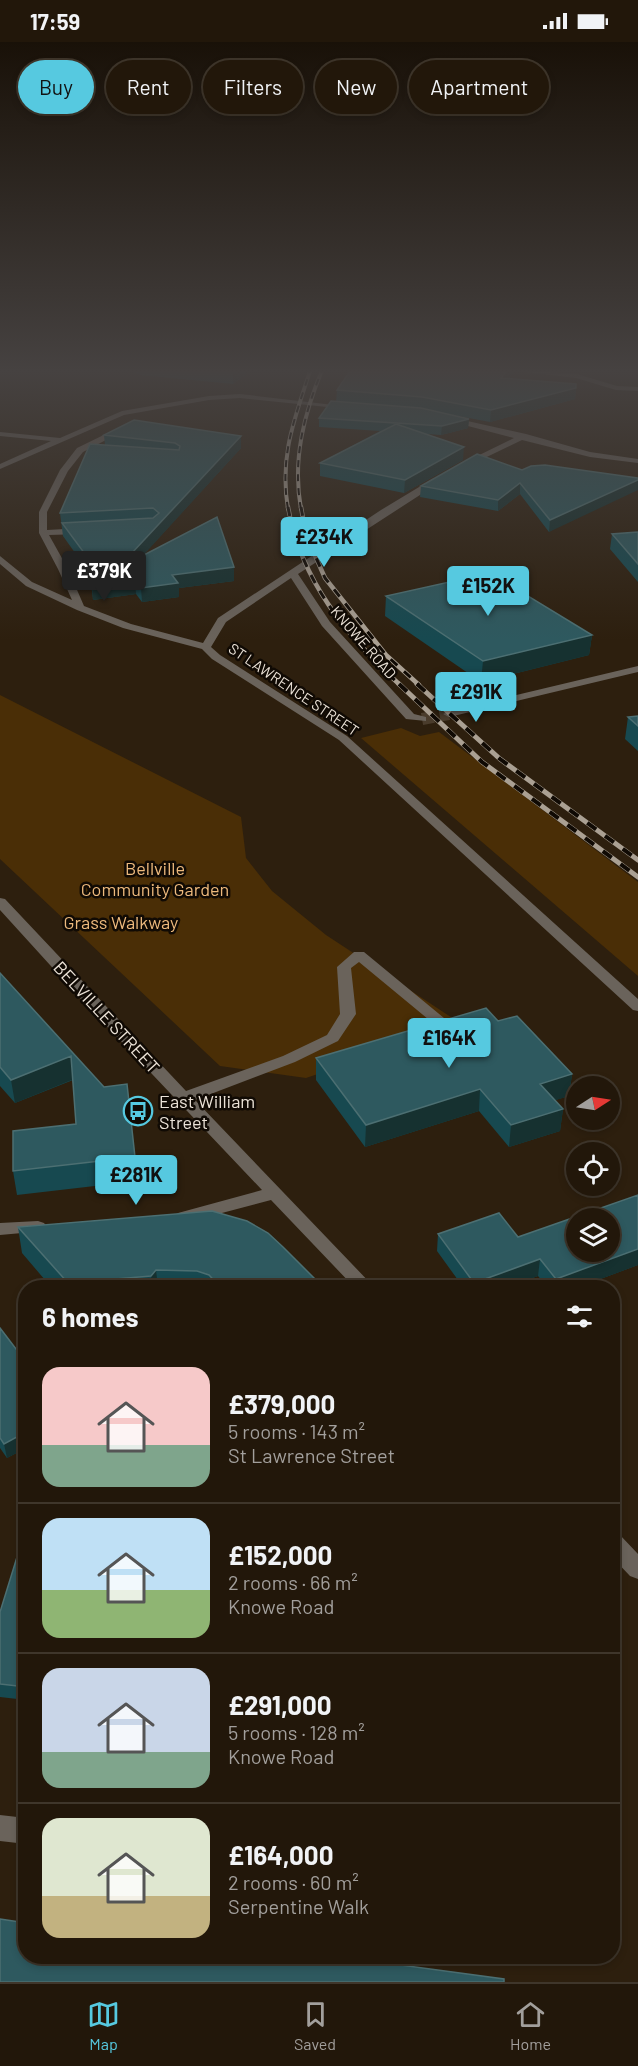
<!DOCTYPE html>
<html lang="en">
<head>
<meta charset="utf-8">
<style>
  :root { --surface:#22170a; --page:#2a2013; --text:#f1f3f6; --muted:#a29f9c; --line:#3f362b; --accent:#56c9e0 }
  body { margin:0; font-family:Barlow,sans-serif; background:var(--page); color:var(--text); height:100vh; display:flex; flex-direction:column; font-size:22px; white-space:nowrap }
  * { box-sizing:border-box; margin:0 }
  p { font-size:20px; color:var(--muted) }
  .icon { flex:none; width:33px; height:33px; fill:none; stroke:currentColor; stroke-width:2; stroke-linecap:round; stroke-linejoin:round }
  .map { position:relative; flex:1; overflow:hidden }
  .details { position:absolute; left:18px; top:1238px; width:602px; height:684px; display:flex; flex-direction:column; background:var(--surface); border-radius:24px; box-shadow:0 3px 9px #0003,0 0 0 2px var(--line) }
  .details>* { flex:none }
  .banner { position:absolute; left:18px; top:18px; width:603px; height:54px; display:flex; gap:12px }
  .needle { width:39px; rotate:78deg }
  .buttons { position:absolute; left:566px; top:1034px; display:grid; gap:12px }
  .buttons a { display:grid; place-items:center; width:54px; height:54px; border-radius:50%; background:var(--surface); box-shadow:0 3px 9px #0003,0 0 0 2px var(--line); font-size:30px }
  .price { position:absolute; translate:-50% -51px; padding:0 14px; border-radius:6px; background:var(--accent); color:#111; font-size:20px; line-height:39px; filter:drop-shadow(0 2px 3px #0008) }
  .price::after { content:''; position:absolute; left:50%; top:36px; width:18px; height:14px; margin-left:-9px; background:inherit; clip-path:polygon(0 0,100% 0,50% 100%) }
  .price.on { background:#222; color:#fff }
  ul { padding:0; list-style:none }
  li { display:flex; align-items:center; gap:18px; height:150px; padding:0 24px }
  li+li { border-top:2px solid var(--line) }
  li span { display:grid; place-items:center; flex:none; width:168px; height:120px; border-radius:18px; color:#555 }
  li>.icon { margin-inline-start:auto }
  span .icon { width:72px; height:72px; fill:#fffc; stroke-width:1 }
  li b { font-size:26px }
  h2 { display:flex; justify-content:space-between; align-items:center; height:72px; padding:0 24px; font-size:26px }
  .tag { padding:0 21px; border-radius:27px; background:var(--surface); box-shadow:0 3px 9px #0003,0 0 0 2px var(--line); font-size:21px; line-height:54px }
  .tag.on { background:var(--accent); color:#111 }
  .status { display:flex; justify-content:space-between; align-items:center; height:42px; padding:0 30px; background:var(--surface); direction:ltr }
  .status svg { height:16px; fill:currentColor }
  .tab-bar { display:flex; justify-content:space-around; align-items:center; height:84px; border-top:2px solid var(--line); background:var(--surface); font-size:16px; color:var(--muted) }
  .tab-bar a { display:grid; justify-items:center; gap:3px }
  .tab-bar .on { color:var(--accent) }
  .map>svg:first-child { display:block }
</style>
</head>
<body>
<div class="status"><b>17:59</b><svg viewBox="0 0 49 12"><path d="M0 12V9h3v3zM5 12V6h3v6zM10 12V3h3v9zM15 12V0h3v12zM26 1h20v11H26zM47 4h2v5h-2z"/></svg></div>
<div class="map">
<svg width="638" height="1940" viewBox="0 0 638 1940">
  <rect width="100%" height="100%" fill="#2d1f0e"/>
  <path fill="#4a2e06" d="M0,653L241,775L246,816L272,849L326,893L463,983L306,1036L220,1024L0,817Z
    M401,686L420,694L439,690L638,840V934L361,696Z"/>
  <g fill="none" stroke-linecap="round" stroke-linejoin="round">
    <path fill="#7c5d37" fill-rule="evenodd" d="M45,326H52L53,327L51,328Z"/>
    <path stroke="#4a3c2c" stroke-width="12" stroke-dasharray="12 6" stroke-linecap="butt" d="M422,677L449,672"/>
    <path fill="#6a635b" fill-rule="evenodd" d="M491,326L577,332L617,344L638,345V349L616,348L576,336Z
      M240,352L351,365L347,367L240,356L209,358L124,373L0,427V422L51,399L0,394V390L60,396L122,369L209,354Z
      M445,374L526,392L590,410L638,417V421L590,415L522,398L466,425L462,423L463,421L514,396L445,378Z
      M120,385H123V389L83,410L68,429L47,470V488L82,486L86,489L82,492L49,493L68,527L84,564L131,582L203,601L218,576L381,468L434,436H440V440L298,532L330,580L414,672L426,675V679L406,677L322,584L291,536L226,580L211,605L220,613L347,694L638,957V969L633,968L339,698L212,617L202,607L123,586L77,568L26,544L0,522V514L32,540L72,558L58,527L39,491V470L60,428L77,406Z
      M638,624V630L449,675L443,672L449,669Z
      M0,856L5,857L186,1049L283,1014L327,993L340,972L337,925L354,910H364L444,976L447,979L444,982H434L359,920L351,926L356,972L338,999L295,1020L195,1058L374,1245H354L271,1158L184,1181L178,1179L175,1175L178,1171L262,1148L80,956L0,868Z
      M38,1179L44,1181L47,1185L44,1189L0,1193V1181Z
      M612,1491L620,1493L638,1512V1537L630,1534L612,1515Z
      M0,1773L26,1776V1802L0,1799Z"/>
    <g stroke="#aaa093" stroke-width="4">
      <path id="rail-far2" d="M288,467C279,413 295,376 311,326
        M301,467C292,418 304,371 323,326"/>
    </g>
    <g stroke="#aaa093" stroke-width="4.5">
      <path id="rail-far1" d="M288,465C301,539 347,594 400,643
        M301,465L306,493L325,536L386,613L419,643"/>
    </g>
    <g stroke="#aaa093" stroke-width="5">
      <path id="rail" d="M399,642L482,720L638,835
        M417,642L500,717L638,818"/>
    </g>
    <use href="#rail-far2" stroke="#100a04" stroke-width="2" stroke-dasharray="7" stroke-linecap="butt"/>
    <use href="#rail-far1" stroke="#100a04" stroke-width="3" stroke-dasharray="9" stroke-linecap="butt"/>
    <use href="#rail" stroke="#100a04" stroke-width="4" stroke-dasharray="11" stroke-linecap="butt"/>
  </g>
  <path fill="#174950" d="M124,326H254L233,342L140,333Z
    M513,331L509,336L576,346L575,357L490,380L437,370L469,377L468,386L441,393L427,392L463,418L404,451L320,434V421L380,389L319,385V376L336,360L337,348Z
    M104,393L241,394V406L143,513L234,525V539L179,546V555L142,560L136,552L93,558L91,541L95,539L63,494L60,471L105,403Z
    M522,428L638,436L549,490L520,452L498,469L420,455L421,444Z
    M638,490V540L610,507L612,492Z
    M386,554L592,593L589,613L481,640L385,574Z
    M638,674V709L625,697L628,675Z
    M0,931L104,1045L135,1115L138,1139L17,1153L13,1129L76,1082L73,1038L15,1061L0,1044Z
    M498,979L572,1032L569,1054L555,1058L563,1067L560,1089L509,1105L479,1069L365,1105L316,1038V1016Z
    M18,1185L323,1245H51L22,1211Z
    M438,1192L518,1195L638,1223L579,1245H547L538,1234L507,1245H463L437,1209Z
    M0,1286L26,1320V1406L7,1416L0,1406Z
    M26,1486V1658L0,1655V1570Z"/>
  <path fill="#163130" d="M234,326H254L233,342V327Z
    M509,326H513V331L501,347V336Z
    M576,346L575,357L490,380L491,368Z
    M469,377L468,386L441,393L442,384Z
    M241,394V406L119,540L135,538L136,552L93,558L92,544Z
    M464,405L463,418L404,451L405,438Z
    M638,438V448L549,490L550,478Z
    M520,441V452L498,469V458Z
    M234,525V539L179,546V555L142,560L141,546L172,533Z
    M592,593L589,613L481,640L483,619Z
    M71,1014L74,1037L15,1061L11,1038Z
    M572,1032L569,1054L537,1064L540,1042Z
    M480,1047L479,1069L365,1105L366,1083Z
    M563,1067L560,1089L509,1105L511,1083Z
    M638,1207V1223L579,1245H555L556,1237Z
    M540,1217L538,1234L507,1245H473L474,1241Z
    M156,1228L158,1245H152L151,1234Z
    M26,1390V1406L7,1416L4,1402Z"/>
  <path fill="#2e595f" stroke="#4c6f72" stroke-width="1.5" fill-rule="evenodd" d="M352,326H440L462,328L464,326H509L501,336L576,342V346L491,368L422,355L337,348Z
    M331,359L421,366L469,377L442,384L319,376Z
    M134,378L241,394L117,527L217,475L234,525L172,533L178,541L141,546L135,538L92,544L91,541L102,535L62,481L153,476L159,471L153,466L60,471L90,402L179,408L180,404L175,401L104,393Z
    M396,382L464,405L405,438L320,421Z
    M477,412L522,428L531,424L545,423L638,436V438L550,478L520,441L498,458L421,444Z
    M638,490V522L612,492Z
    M490,531L592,593L483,619L386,554Z
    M638,674V684L628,675Z
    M0,931L104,1045L127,1042L135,1115L13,1129V1089L76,1082L71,1014L11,1038L0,1025Z
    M486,966L498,979L517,974L572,1032L540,1042L563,1067L511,1083L480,1047L366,1083L316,1016Z
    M638,1153V1207L556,1237L540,1217L474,1241L438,1192L499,1171L518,1195ZM576,1176H609V1209H576Z
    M212,1169L247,1179L268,1191L283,1205L323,1245H220L209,1233L197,1229L156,1228L151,1234L68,1241L18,1185Z
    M0,1286L26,1320V1390L4,1402L0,1396Z
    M26,1486V1645L0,1642V1570Z
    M0,1877L26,1881V1914H304L364,1922V1918L504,1937V1940H0Z"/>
  <linearGradient id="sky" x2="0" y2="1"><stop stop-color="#191108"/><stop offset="0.55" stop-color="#464241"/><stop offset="1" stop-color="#464241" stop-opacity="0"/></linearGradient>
  <rect width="638" height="598" fill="url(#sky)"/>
  <defs>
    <g id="bus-ring" transform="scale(1.5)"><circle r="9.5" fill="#100a04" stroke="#56c9e0" stroke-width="1.5"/><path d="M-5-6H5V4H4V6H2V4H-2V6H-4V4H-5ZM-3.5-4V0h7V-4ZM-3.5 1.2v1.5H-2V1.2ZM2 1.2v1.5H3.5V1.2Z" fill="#56c9e0"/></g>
  </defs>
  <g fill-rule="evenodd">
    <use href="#bus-ring" x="138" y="1069"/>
  </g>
  <g text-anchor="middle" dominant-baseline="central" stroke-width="5" stroke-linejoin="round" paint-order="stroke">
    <g font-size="15" fill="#ece3d8" stroke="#100a04">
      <text transform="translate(364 600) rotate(49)">KNOWE ROAD</text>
      <text transform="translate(294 647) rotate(34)">ST LAWRENCE STREET</text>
    </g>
    <g font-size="18" fill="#eeba7d" stroke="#100a04">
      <text x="155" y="826">Bellville<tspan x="155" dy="21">Community Garden</tspan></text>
      <text x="121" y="880">Grass Walkway</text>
    </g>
    <g font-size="18" fill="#ece3d8" stroke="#100a04">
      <text transform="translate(107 975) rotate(47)">BELVILLE STREET</text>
    </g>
    <g font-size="18" fill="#ece3d8" stroke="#100a04" text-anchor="start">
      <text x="159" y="1059">East William<tspan x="159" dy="21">Street</tspan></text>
    </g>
  </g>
</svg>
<div class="buttons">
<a><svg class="needle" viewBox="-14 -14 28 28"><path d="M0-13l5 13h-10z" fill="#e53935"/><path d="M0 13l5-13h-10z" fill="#a29f9c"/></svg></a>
<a><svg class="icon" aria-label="locate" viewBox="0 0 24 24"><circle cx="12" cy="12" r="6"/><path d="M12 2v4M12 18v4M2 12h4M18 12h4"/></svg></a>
<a><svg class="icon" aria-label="layers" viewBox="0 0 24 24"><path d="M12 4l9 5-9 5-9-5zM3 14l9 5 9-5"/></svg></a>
</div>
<b class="price" style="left:324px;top:526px">£234K</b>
<b class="price on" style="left:104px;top:560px">£379K</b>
<b class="price" style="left:488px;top:575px">£152K</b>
<b class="price" style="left:476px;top:681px">£291K</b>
<b class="price" style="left:449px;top:1027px">£164K</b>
<b class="price" style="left:136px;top:1164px">£281K</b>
<div class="banner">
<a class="tag on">Buy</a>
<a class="tag">Rent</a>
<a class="tag">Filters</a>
<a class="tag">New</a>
<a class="tag">Apartment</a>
</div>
<section class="details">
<h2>6 homes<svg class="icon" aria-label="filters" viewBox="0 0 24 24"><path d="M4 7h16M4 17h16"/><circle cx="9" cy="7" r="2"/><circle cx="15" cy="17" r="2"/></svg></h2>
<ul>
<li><span style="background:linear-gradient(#f6c9c9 65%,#7fa58c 0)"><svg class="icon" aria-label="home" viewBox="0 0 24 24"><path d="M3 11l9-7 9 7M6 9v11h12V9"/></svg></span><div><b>£379,000</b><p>5 rooms · 143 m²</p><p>St Lawrence Street</p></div></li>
<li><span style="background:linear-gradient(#bfe0f5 60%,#8fb573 0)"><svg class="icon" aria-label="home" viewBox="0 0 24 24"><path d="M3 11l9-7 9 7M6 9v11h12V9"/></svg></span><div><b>£152,000</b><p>2 rooms · 66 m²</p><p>Knowe Road</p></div></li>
<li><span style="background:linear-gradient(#c9d6e8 70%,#7fa58c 0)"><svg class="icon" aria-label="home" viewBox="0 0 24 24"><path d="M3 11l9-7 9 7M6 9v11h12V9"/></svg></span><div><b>£291,000</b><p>5 rooms · 128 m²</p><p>Knowe Road</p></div></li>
<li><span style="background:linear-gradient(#dfe7d0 65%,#c2b280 0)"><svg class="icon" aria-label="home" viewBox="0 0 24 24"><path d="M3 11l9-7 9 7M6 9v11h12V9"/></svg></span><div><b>£164,000</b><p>2 rooms · 60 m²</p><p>Serpentine Walk</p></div></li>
</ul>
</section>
</div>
<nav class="tab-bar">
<a class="on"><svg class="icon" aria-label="map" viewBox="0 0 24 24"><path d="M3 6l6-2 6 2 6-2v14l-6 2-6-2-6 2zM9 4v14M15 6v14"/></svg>Map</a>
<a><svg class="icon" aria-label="saved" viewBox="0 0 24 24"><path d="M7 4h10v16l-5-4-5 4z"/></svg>Saved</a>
<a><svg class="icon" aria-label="home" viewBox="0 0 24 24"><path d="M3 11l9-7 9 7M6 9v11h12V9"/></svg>Home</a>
</nav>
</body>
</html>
